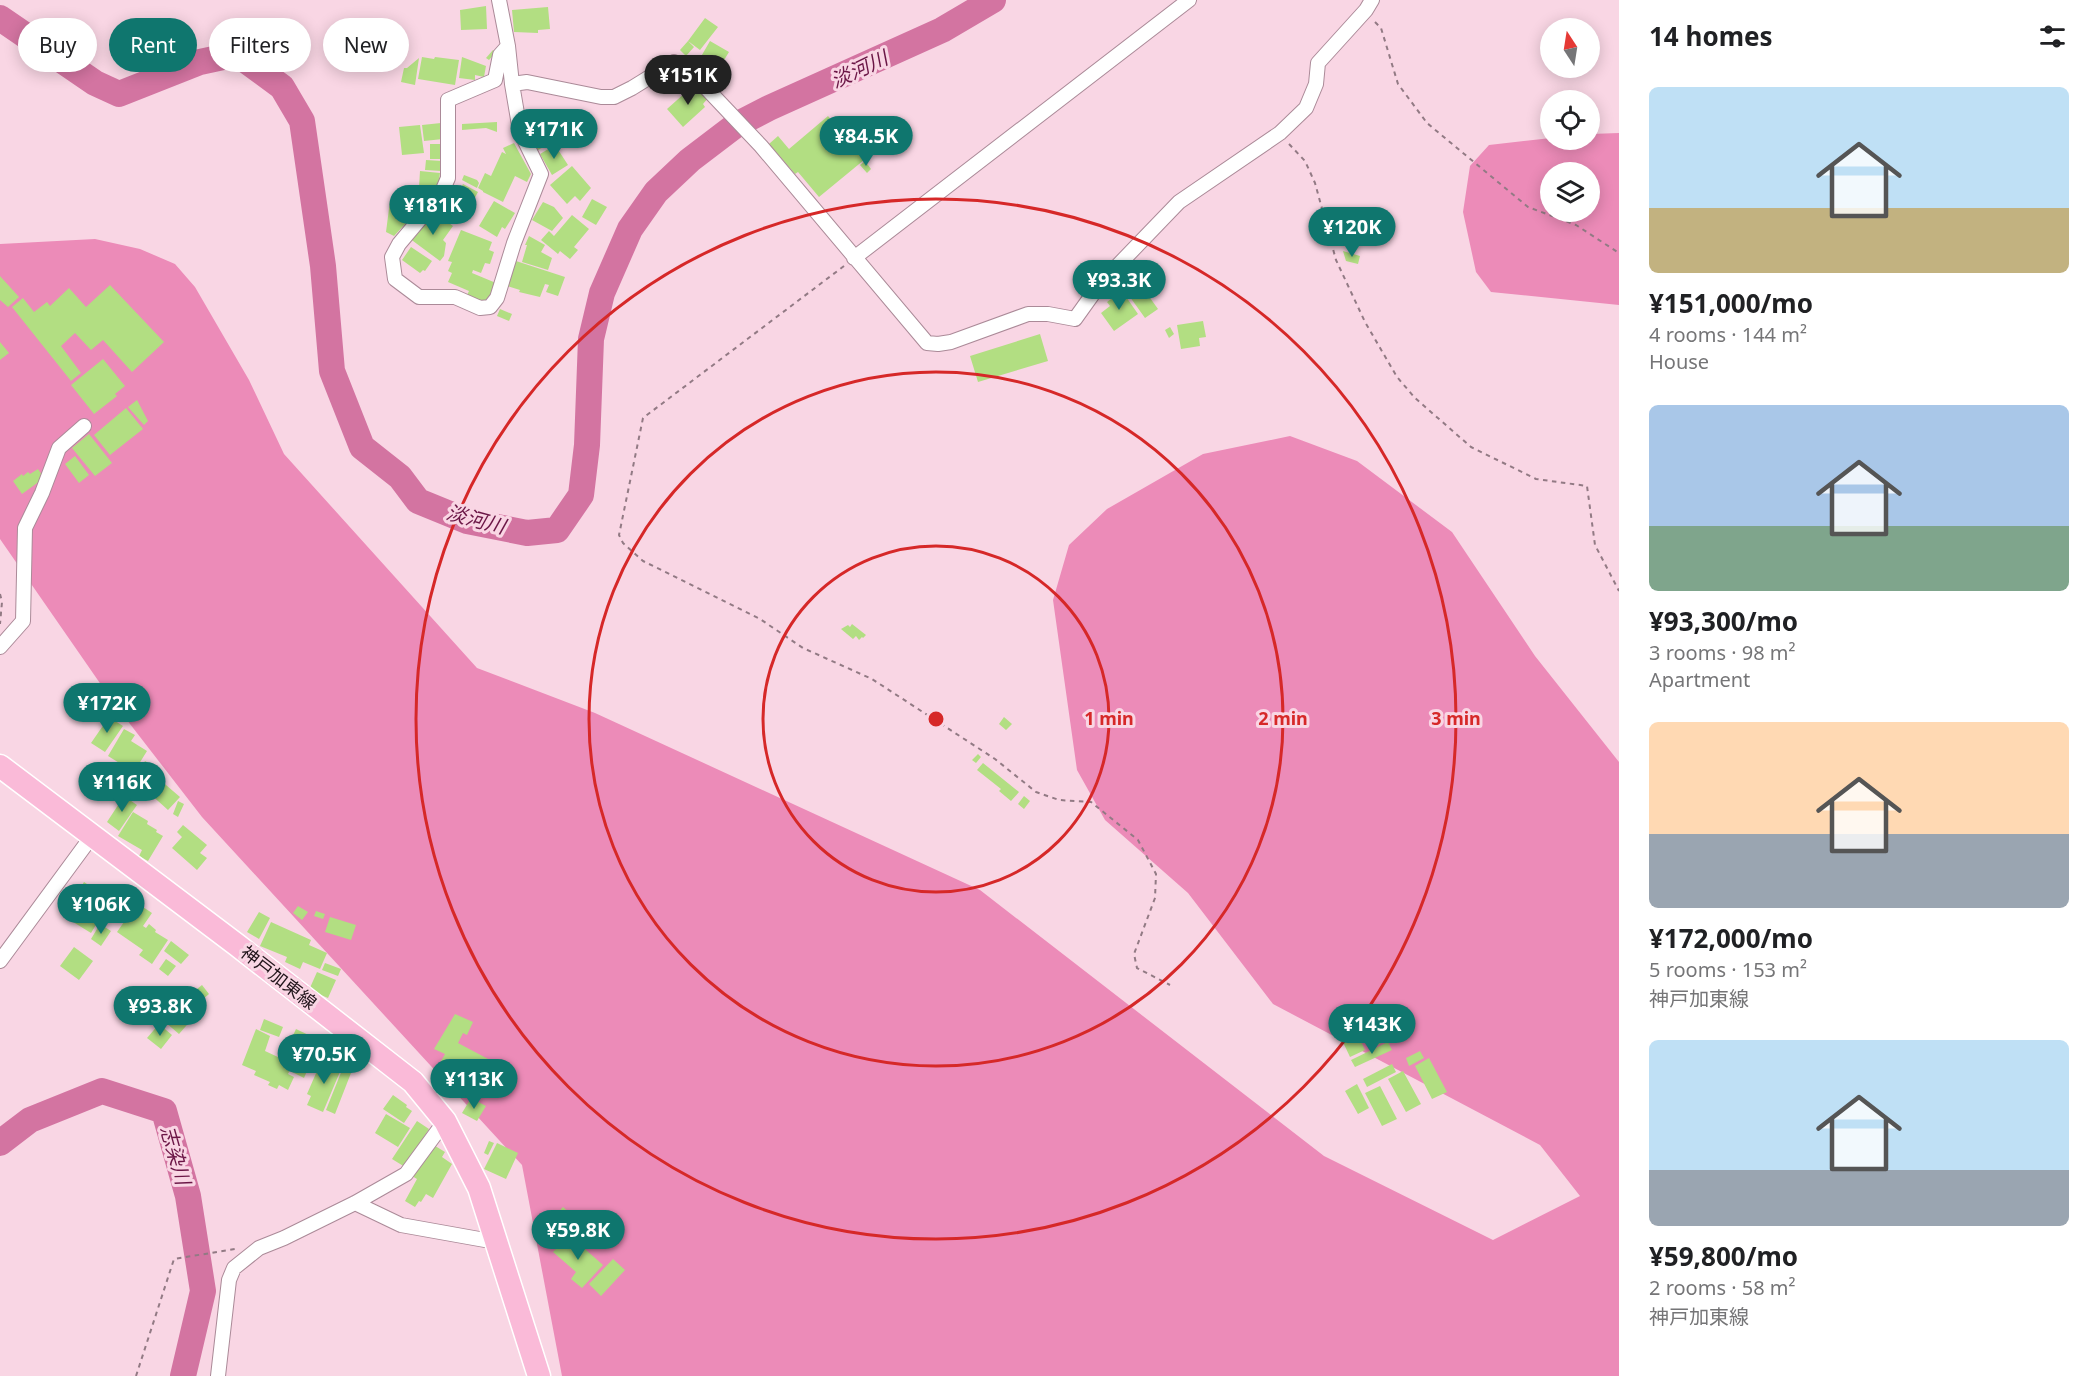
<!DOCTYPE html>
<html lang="en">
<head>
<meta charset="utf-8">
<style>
  :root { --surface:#fff; --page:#f2f2f2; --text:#202124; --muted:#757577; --accent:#0f766e }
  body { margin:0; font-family:"Noto Sans","Noto Sans JP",sans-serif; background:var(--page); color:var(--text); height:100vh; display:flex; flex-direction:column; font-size:22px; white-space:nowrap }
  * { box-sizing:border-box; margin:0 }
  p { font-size:20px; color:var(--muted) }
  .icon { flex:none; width:33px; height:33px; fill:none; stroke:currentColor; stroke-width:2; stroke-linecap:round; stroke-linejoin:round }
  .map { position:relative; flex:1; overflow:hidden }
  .details { display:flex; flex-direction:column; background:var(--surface); width:480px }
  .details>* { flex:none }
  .guide { position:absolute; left:18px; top:18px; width:570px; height:54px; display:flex; gap:12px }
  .needle { width:39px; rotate:348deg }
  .fabs { position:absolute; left:1540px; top:18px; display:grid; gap:12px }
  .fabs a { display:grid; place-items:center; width:60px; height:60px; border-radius:50%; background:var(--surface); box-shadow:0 3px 15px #0003; font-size:30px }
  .price { position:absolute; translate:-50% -51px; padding:0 14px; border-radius:21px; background:var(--accent); color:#fff; font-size:20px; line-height:39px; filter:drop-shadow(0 2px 3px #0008) }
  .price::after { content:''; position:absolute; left:50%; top:36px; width:18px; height:14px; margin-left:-9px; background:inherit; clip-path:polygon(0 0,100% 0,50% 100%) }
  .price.selected { background:#222; color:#fff }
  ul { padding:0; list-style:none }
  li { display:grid; align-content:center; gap:12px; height:318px; padding:0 30px }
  li span { display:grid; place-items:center; height:186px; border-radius:9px; color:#555 }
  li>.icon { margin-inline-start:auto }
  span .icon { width:108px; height:108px; fill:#fffc; stroke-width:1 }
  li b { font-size:26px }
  h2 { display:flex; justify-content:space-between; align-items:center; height:72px; padding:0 30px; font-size:26px }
  .tag { padding:0 21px; border-radius:27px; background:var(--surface); box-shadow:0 3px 15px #0003; font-size:21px; line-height:54px }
  .tag.selected { background:var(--accent); color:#fff }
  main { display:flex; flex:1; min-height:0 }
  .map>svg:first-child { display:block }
</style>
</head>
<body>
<main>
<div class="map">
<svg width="1619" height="1376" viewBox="0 0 1619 1376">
  <rect width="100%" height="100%" fill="#f9d6e4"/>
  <path fill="#ec8bb8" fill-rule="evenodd" d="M1619,133V305L1491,292L1476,272L1463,212L1470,166L1489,145L1551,138L1590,140V134ZM1551,172H1590V212H1551Z
    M95,239L140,249L175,264L195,287L249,380L284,454L477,668L595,713L980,890L1324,1156L1493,1240L1580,1196L1540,1145L1273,1004L1188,893L1105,820L1077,770L1053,600L1069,545L1107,509L1203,454L1290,436L1357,461L1452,532L1535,656L1619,762V1376H562L522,1165L202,817L113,702L0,539V244Z"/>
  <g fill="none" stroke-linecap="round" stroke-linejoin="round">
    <path stroke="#d374a1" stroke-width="26" d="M0,18L95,83L119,94L200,62L237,54L282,87L302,121L323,266L332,371L362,447L400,477L418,501L467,521L527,533L557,530L581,495L587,445L591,339L602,293L630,229L656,192L690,160L736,125L769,108L942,30L993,0
      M0,1143L30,1120L102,1091L164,1111L188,1196L203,1291L183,1376"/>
  </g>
  <path fill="#b2de82" d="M486,6L487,29L461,30L460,10Z
    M548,7L550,29L538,30V33L514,32L512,10Z
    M705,18L718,27L700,50L688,41Z
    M688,41L694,47L686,56L680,50Z
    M710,41L729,52L713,78L695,67Z
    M493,50L496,52L489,60L486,58Z
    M422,57L434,59L435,57L459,60L455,85L418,79Z
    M462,57L486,66L484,77L475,75V80L459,78Z
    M419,58L415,85L401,82L404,68H407Z
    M695,84L708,98L703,104L705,107L683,127L667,109Z
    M828,116L851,144L849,146L852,145L864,160L819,197L798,172L795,174L769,144L778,136L789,149Z
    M497,122V132L486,128L462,130V124Z
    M562,122L552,127L538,129L537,125Z
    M441,123L443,139L424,141L422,125Z
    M420,125L424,153L402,155L399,127Z
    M559,125L567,139L560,143L552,129Z
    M549,128L556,140L538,150L531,138Z
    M514,143L531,174L527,182L515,176L503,202L483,192V191L478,188L485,173L491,176L502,152L506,154L503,148Z
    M430,144H443L442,159H430Z
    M555,145L568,165L552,175L540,154Z
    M426,160L442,161L441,171L425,170Z
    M865,161L871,169L867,173L860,165Z
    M572,166L591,188L580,201L575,196L567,204L550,185Z
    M420,171L440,173L438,189L419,188Z
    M464,175L477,180L479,183L477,188L462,180Z
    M463,184L478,192L464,218L449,209Z
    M592,199L607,207L596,225L582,217Z
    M400,200L422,203V206L394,236L386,232L390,201L400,202Z
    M494,201L515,213L505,229L502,227L497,237L479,226Z
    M543,202L554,207L563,218L552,231L532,220Z
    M433,212L453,226L443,240L446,243L444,256L440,261L409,238Z
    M572,215L589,229L574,247L578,250L570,259L560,251L558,254L541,240L549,231L554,236Z
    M461,230L492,242L489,250L494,252L490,264L485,263L481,273L473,270L472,273L496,283L489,300L483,302L467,295L469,291L448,282L452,273L448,271L452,262L448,261Z
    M529,236L545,245L541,252L552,258L548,270L522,262L527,245H525Z
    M411,247L432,261L425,271L423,270L420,273L402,260Z
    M1343,251L1360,256L1358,264L1346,261Z
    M516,261L565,277L558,296L546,292L549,285L545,284L540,297L519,292L520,290L507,286Z
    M1128,267L1158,309L1145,318L1115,276Z
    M0,276L19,297L8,307L0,300Z
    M110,285L164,342L132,372L103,340L91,350L75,333L61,346L81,373L71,381L12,307L23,298L34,312L47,302L50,306L69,288L86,307Z
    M1122,291L1138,314L1114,331L1101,313L1110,306L1107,302Z
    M500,309L512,314L509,321L497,316Z
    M1203,321L1206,337L1199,338L1200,346L1181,349L1177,325Z
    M1170,327L1174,334L1169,338L1165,330Z
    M1040,334L1048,361L978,382L970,356Z
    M0,342L9,353L0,360Z
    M103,359L125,386L115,394L117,396L94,414L71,385Z
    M137,400L148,421L144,425L128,407Z
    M126,408L143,429L110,455L94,435Z
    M89,434L112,463L95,476L72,448Z
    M75,456L89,475L79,483L65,464Z
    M38,469L44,478L22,494L13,481L22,474L23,476L28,472L30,474Z
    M852,624L866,635L863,638L862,637L859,640L856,636L853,639L841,629L848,625L850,627Z
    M109,717L123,726L105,752L91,743Z
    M1004,717L1012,724L1006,730L999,724Z
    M124,729L135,735L131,741L147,751L134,772L108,756Z
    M978,754L981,757L976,763L972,760Z
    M145,761L157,768L145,789L133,781Z
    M983,763L1019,792L1011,801L999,791L1001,789L977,770Z
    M159,779L180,797L168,810L148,792Z
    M124,796L137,805L119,831L107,822Z
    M1024,796L1030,801L1024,809L1018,804Z
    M178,801L184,804L178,817L173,814Z
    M133,812L148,821L147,824L157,830L156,832L163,836L148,861L139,856L142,850L118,836Z
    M183,825L207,845L200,853L207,858L197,870L172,848L182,837L177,832Z
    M84,882L96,890L90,899L78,892Z
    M79,894L105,910L91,933L65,917Z
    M137,903L152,913L143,926L146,928L149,924L156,930L155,932L168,940L152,964L139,955L143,950L117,932Z
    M298,906L308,912L302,920L293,913Z
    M316,911L325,914L323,919L314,916Z
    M259,912L270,918L259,939L247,932Z
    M330,917L356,925L351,940L325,932Z
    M271,922L311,940L309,945L327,953L320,969L303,962L300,969L285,962L287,957L260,946Z
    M100,924L111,931L101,946L91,939Z
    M171,941L189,955L181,964L164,951Z
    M74,947L93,961L79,980L60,966Z
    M166,959L176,966L168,976L159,969Z
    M325,963L341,969L338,976L322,970Z
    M317,972L336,980L328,998L309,990Z
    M202,985L209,994L189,1011L182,1001Z
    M1372,1005L1389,1039L1374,1047L1357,1012Z
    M181,1008L193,1018L179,1034L165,1022L173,1013L175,1015Z
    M455,1014L473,1022L467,1035L463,1033L458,1043L490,1060L477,1081L441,1061L445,1054L434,1049Z
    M1349,1016L1365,1050L1350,1057L1334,1023Z
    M264,1019L283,1027L279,1037L260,1030Z
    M159,1024L172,1035L161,1049L147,1038Z
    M256,1029L270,1036L265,1051L293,1064L288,1074L294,1077L288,1090L279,1085L277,1089L268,1085L270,1082L254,1075L256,1071L242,1065Z
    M296,1029L319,1040L313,1054L289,1044Z
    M1388,1042L1392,1050L1355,1067L1351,1060Z
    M298,1050L313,1057L304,1078L292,1072L296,1062L293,1061Z
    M1420,1051L1424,1058L1409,1066L1406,1058Z
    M327,1058L342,1067L323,1112L307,1105L311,1096L307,1094L317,1071L321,1072Z
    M1429,1058L1447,1092L1432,1099L1415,1066Z
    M1392,1064L1396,1072L1367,1087L1363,1079Z
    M342,1070L351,1073L335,1114L326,1110Z
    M1403,1071L1421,1104L1406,1112L1388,1079Z
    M1357,1084L1369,1108L1358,1114L1345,1091Z
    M1380,1086L1397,1119L1382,1126L1365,1093Z
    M393,1095L407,1105L406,1107L412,1111L404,1123L383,1109Z
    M471,1098L486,1106L477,1121L462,1113Z
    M386,1114L410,1128L398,1147L375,1133Z
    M417,1121L429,1129L405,1167L392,1159Z
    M489,1141L494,1143L488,1155L484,1153Z
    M497,1143L518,1153L506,1179L484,1169Z
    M432,1144L445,1152L442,1157L452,1164L433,1198L426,1194L421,1202L419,1201L415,1207L405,1201L417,1179L412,1176Z
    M563,1207L572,1215L548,1242L538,1234Z
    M569,1235L603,1265L582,1288L571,1279L576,1272L553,1252Z
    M613,1259L625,1270L601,1296L589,1284Z"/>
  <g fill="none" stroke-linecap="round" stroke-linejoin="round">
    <g stroke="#ab8a98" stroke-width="16">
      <path id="street" d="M499,0L508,46L512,84L527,82L601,97H614L632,88L674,62L689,70L761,146L927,343L938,344L951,342L1028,314H1048L1075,319L1100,284L1179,202L1280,133L1306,108L1316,84L1318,63L1366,10L1372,0
        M508,46L500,55L495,80L448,100V178L441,194L399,244L392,257L395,279L419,297H455L480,308L490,307L497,298L514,243L541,174L520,131L512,84
        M854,258L1189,0
        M0,647L23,621L25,528L42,493L59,448L84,426
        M0,961L92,836
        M355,1203L401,1225L496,1242
        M218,1376L229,1280L234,1268L259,1248L284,1238L355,1203L406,1174L445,1121"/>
    </g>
    <g stroke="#fff" stroke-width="25">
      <path id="primary" d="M0,766L237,945L413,1082L445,1121L479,1188L539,1376"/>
    </g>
    <path stroke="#927a84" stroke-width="2" stroke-dasharray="4.5 4.5" stroke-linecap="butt" d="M1375,22L1381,28L1398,84L1427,123L1528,207L1576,225L1619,253
      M1289,144L1305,161L1315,183L1336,260L1365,322L1397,377L1415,398L1471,447L1536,479L1587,486L1595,545L1619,591
      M844,266L643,418L619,535L623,543L643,561L760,619L803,648L872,679L995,759L1036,792L1059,800L1091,802L1138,840L1156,874L1155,898L1134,954L1137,968L1170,985
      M0,594L2,602L0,624
      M136,1376L174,1259L235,1249"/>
    <use href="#street" stroke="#fff" stroke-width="14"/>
    <use href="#primary" stroke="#fabad8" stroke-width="22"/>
  </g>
  <g fill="none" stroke="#d62828" stroke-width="3">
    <circle cx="936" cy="719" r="173"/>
    <circle cx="936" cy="719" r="347"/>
    <circle cx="936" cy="719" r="520"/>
  </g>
  <g text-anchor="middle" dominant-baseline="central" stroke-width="6" stroke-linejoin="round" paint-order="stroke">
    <g font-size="18" fill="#1f1319" stroke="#f9d6e4">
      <text transform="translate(279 977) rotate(38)">神戸加東線</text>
    </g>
    <g font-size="20" font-style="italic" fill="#6b1646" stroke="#f9d6e4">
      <text transform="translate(859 69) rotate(-25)">淡河川</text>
      <text transform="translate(476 519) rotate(15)">淡河川</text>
      <text transform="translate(176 1155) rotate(74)">志染川</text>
    </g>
  </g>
  <circle cx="936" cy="719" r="9" fill="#d62828" stroke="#f9d6e4" stroke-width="3"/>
  <g font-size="18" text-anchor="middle" font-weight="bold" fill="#d62828" stroke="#f9d6e4" stroke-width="6" stroke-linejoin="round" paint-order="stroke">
    <text x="1109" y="725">1 min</text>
    <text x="1283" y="725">2 min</text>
    <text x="1456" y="725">3 min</text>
  </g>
</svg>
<div class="fabs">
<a><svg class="needle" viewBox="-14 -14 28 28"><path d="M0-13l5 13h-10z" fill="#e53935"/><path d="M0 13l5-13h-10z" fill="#757577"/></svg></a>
<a><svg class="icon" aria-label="locate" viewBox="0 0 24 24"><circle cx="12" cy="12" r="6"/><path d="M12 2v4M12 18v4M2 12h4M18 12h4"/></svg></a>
<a><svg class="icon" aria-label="layers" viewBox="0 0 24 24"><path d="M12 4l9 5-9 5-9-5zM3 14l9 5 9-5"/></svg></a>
</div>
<b class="price selected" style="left:688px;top:106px">¥151K</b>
<b class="price" style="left:554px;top:160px">¥171K</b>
<b class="price" style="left:866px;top:167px">¥84.5K</b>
<b class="price" style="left:433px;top:236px">¥181K</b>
<b class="price" style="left:1352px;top:258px">¥120K</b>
<b class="price" style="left:1119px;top:311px">¥93.3K</b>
<b class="price" style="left:107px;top:734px">¥172K</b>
<b class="price" style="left:122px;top:813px">¥116K</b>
<b class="price" style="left:101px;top:935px">¥106K</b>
<b class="price" style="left:160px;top:1037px">¥93.8K</b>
<b class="price" style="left:1372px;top:1055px">¥143K</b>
<b class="price" style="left:324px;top:1085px">¥70.5K</b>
<b class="price" style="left:474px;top:1110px">¥113K</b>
<b class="price" style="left:578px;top:1261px">¥59.8K</b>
<div class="guide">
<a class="tag">Buy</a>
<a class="tag selected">Rent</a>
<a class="tag">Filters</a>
<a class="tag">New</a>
</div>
</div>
<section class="details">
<h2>14 homes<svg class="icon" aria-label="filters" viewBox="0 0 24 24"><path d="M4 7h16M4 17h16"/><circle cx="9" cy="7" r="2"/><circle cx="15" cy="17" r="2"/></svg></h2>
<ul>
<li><span style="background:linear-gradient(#bfe0f5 65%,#c2b280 0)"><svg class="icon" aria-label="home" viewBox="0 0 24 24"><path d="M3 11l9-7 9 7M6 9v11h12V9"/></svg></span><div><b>¥151,000/mo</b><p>4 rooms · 144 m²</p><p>House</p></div></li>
<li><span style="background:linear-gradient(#a9c7e8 65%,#7fa58c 0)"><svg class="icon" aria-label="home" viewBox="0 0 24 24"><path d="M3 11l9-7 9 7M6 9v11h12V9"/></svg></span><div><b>¥93,300/mo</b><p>3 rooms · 98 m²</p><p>Apartment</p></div></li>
<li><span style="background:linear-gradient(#ffd9b3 60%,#9aa5b1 0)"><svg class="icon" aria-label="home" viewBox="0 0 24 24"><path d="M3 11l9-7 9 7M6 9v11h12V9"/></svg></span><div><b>¥172,000/mo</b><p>5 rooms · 153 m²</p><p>神戸加東線</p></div></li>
<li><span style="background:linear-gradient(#bfe0f5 70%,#9aa5b1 0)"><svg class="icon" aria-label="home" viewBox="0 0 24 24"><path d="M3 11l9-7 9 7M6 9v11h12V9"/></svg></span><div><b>¥59,800/mo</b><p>2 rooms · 58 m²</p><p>神戸加東線</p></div></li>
</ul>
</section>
</main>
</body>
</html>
